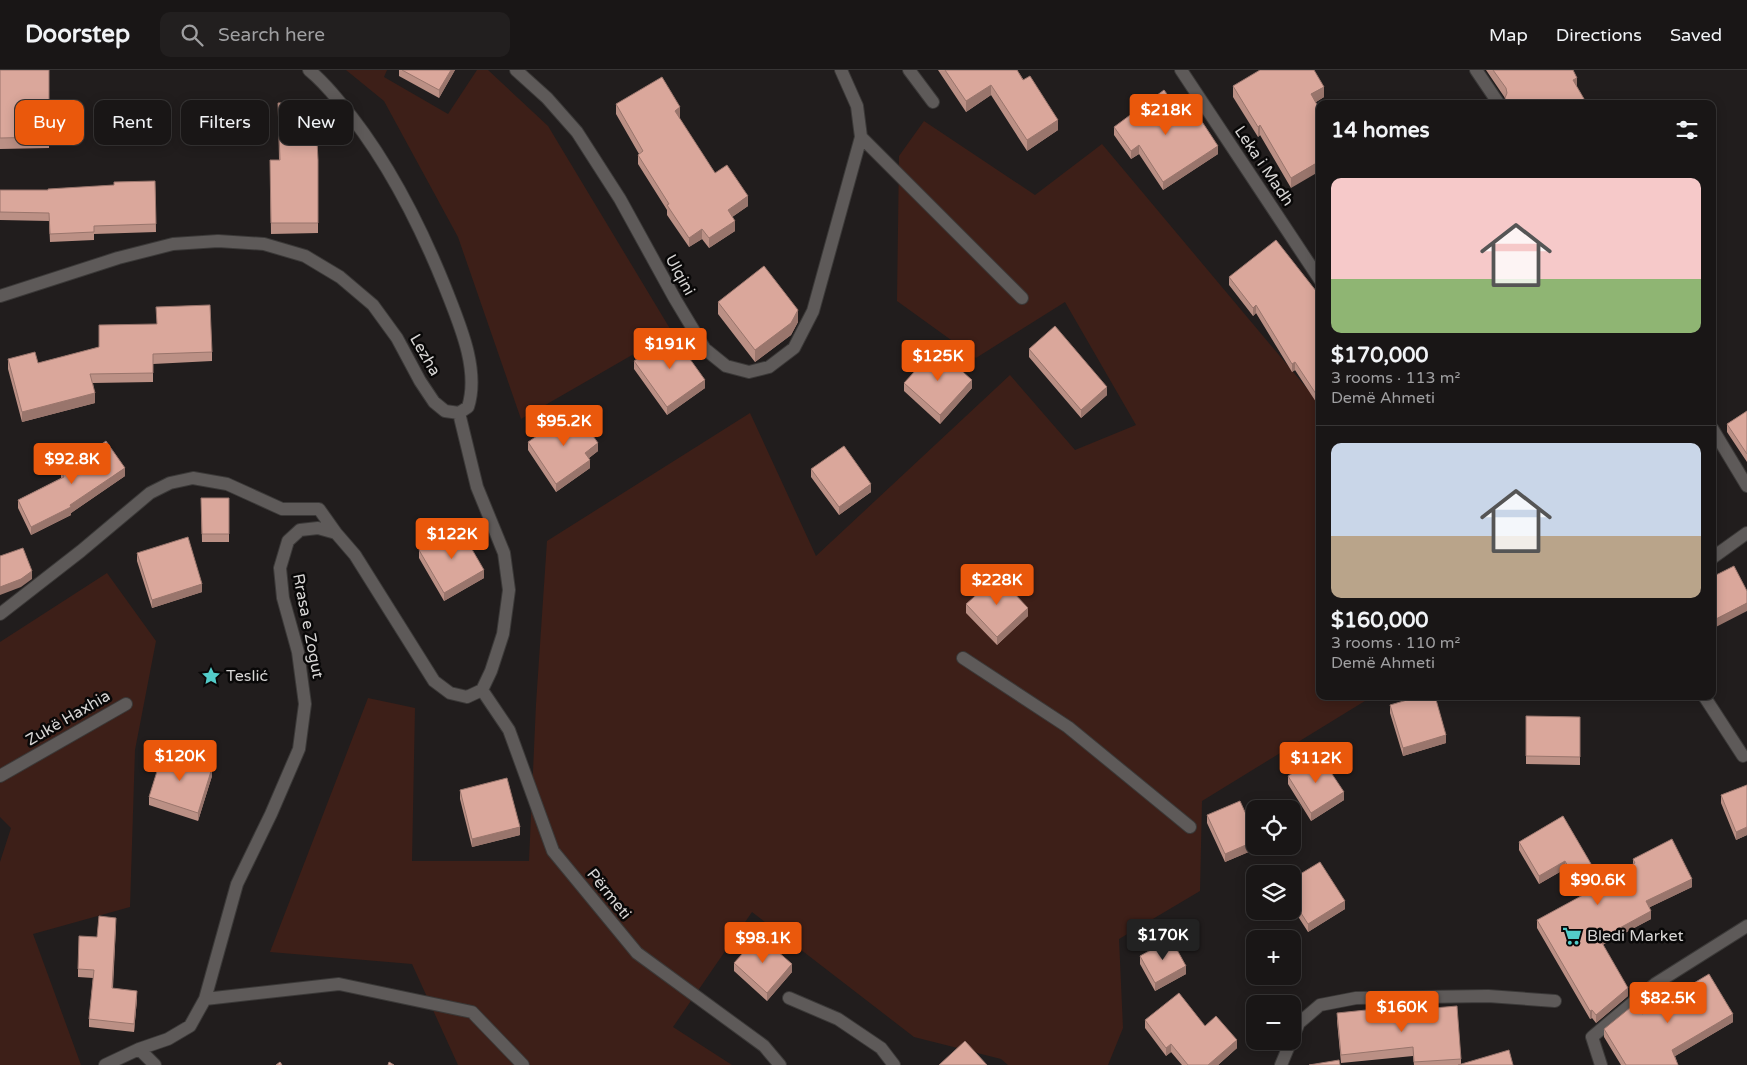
<!DOCTYPE html>
<html lang="en">
<head>
<meta charset="utf-8">
<style>
  :root { --surface:#191616; --page:#221f1f; --text:#f1f3f6; --muted:#9f9fa1; --line:#373535; --accent:#ea580c }
  body { margin:0; font-family:"Varela Round",sans-serif; background:var(--page); color:var(--text); height:100vh; display:flex; flex-direction:column; font-size:19px; white-space:nowrap }
  * { box-sizing:border-box; margin:0 }
  p { font-size:16px; color:var(--muted) }
  .icon { flex:none; width:28px; height:28px; fill:none; stroke:currentColor; stroke-width:2; stroke-linecap:round; stroke-linejoin:round }
  .map { position:relative; flex:1; overflow:hidden }
  .side { position:absolute; left:1316px; top:30px; width:400px; height:600px; display:flex; flex-direction:column; background:var(--surface); border-radius:10px; box-shadow:0 2px 12px #0003,0 0 0 1px var(--line) }
  .side>* { flex:none }
  .banner { position:absolute; left:15px; top:30px; width:475px; height:45px; display:flex; gap:10px }
  .buttons { position:absolute; left:1246px; top:730px; display:grid; gap:10px }
  .buttons a { display:grid; place-items:center; width:55px; height:55px; border-radius:10px; background:var(--surface); box-shadow:0 2px 12px #0003,0 0 0 1px var(--line); font-size:25px }
  .price { position:absolute; translate:-50% -42px; padding:0 11px; border-radius:5px; background:var(--accent); color:#fff; font-size:16px; line-height:32px; filter:drop-shadow(0 1px 2px #0008) }
  .price::after { content:''; position:absolute; left:50%; top:30px; width:15px; height:11px; margin-left:-8px; background:inherit; clip-path:polygon(0 0,100% 0,50% 100%) }
  .price.on { background:#222; color:#fff }
  ul { padding:0; list-style:none }
  li { display:grid; align-content:center; gap:10px; height:265px; padding:0 15px }
  li+li { border-top:1px solid var(--line) }
  li span { display:grid; place-items:center; height:155px; border-radius:10px; color:#555 }
  li>.icon { margin-inline-start:auto }
  span .icon { width:90px; height:90px; fill:#fffc; stroke-width:1 }
  li b { font-size:21px }
  h2 { display:flex; justify-content:space-between; align-items:center; height:60px; padding:0 15px; font-size:21px }
  .chip { padding:0 18px; border-radius:10px; background:var(--surface); box-shadow:0 2px 12px #0003,0 0 0 1px var(--line); font-size:18px; line-height:45px }
  .chip.on { background:var(--accent); color:#fff }
  header { display:flex; align-items:center; gap:30px; box-sizing:border-box; height:70px; padding:0 25px; background:var(--surface); border-bottom:1px solid var(--line) }
  header strong { font-size:24px }
  nav { display:flex; gap:28px; margin-inline-start:auto; font-size:18px }
  .search { width:350px; height:45px; background:var(--page); display:flex; align-items:center; gap:12px; box-sizing:border-box; padding:0 18px; border-radius:10px; color:var(--muted); font-size:19px }
  .map>svg:first-child { display:block }
</style>
</head>
<body>
<header>
<strong>Doorstep</strong>
<div class="search"><svg class="icon" aria-label="search" viewBox="0 0 24 24"><circle cx="10" cy="10" r="6"/><path d="M15 15l6 6"/></svg>Search here</div>
<nav><a>Map</a><a>Directions</a><a>Saved</a></nav>
</header>
<div class="map">
<svg width="1747" height="995" viewBox="0 0 1747 995">
  <rect width="100%" height="100%" fill="#211d1d"/>
  <path fill="#3d1f18" d="M346,0H387L384,7L448,44L477,0H488L548,56L672,262L521,349L458,167L384,31Z
    M924,51L1035,125L1102,74L1320,334V626H1373L1202,731L1200,821L1119,869L1123,958L1108,995H1008L1001,989L914,967L752,842L673,957L732,995H458L412,894L270,882L368,628L415,638L412,791H529L536,634L547,471L750,343L816,486L1010,305L1075,380L1136,355L1065,232L976,288L897,231L899,86Z
    M107,503L156,571L135,680L130,837L33,864L81,995H0V792L11,758L0,747V572Z"/>
  <g fill="none" stroke-linecap="round" stroke-linejoin="round">
    <g stroke="#3b3938" stroke-width="14">
      <path id="minor" d="M516,0L547,28L577,62L620,129L675,229L705,279L726,296L749,302L769,297L794,278L813,241L861,67L857,36L841,0
        M909,0L933,32
        M1181,0L1320,210
        M861,67L1022,228
        M0,226L118,188L173,174L218,171L264,174L305,186L340,207L373,235L397,268L420,311L434,332L445,341L459,343L468,337C480,299 459,253 445,217C418,150 385,85 338,30C329,19 320,9 309,0
        M1712,488L1747,463
        M0,544L81,481L150,423L170,413L193,408L227,414L282,439H319L336,463
        M963,588L1068,657L1190,757
        M482,620L509,660L553,781L637,883L764,976L780,995
        M1704,626L1743,686
        M0,706L126,634
        M789,928L838,949L881,978L894,995
        M205,929L339,914L472,942L523,995
        M1292,969L1299,953L1320,935L1356,928L1488,926L1555,931
        M139,979L155,995
        M105,995L139,979L168,969L190,956L205,929L237,814L271,744L299,679L305,634L298,582L283,528L280,498L288,471L300,460L318,458L336,463L355,485L434,611L450,623L467,627L482,620L491,601L503,564L509,520L504,483L477,417L459,343
        M1281,995L1291,971"/>
    </g>
    <g stroke="#3b3938" stroke-width="14">
      <path id="tertiary" d="M1476,0L1499,34
        M1712,358L1747,416
        M1601,995L1592,967L1655,914L1747,856"/>
    </g>
    <use href="#minor" stroke="#5e5a59" stroke-width="12"/>
    <use href="#tertiary" stroke="#5e5a59" stroke-width="12"/>
  </g>
  <path fill="#bb9085" d="M0,0H49V78L0,79Z
    M399,0H455L439,28L399,6Z
    M938,0H1017L1058,60L1027,81L991,25L966,42Z
    M1486,0H1573L1577,17L1587,34H1505V28Z
    M1233,16L1324,27L1316,32L1291,118L1260,65L1258,67L1233,27Z
    M278,33L318,90V163L271,164L270,90H279Z
    M616,34L680,47L679,48L715,103L748,136L732,147L735,161L709,178L702,169L689,177L667,145V140L638,94V85L639,84L616,44Z
    M1186,50L1218,84L1163,120L1139,84L1131,89L1114,65V57Z
    M155,111L156,162L94,164V170L50,172L49,151L0,150V120H48L114,115Z
    M1229,207L1320,226V338L1295,300L1292,302L1256,243L1253,246L1229,215Z
    M718,232L798,252L791,265L755,292L718,244Z
    M99,277L212,282V291L153,294V312L93,313L95,333L22,352L8,299V289L38,293Z
    M1029,279L1107,325L1081,348L1029,287Z
    M634,291L705,318L667,345L634,299Z
    M904,313L972,318L940,354L904,321Z
    M1747,341V392L1727,362V354Z
    M528,372L598,381L589,388L590,398L556,422L528,380Z
    M811,399L871,422L839,445L811,407Z
    M61,402L125,406L71,443V445L31,465L18,438V430L61,408Z
    M201,428H229V472H202Z
    M419,480L484,508L444,531L419,488Z
    M137,483L202,522L152,538L137,491Z
    M966,534L1028,546L997,575L966,543Z
    M1390,635L1446,673L1403,686L1390,643Z
    M1526,646L1580,647V695L1526,694Z
    M212,706L198,751L149,735V727Z
    M1288,706L1344,730L1311,751L1288,714Z
    M1747,715V765L1736,770L1721,733V725Z
    M460,720L520,765L472,777L460,729Z
    M1207,745L1258,776V778L1225,792L1207,753Z
    M1563,746L1601,811L1633,794V789L1692,817L1650,837L1651,849L1604,874V878L1628,926L1596,953L1592,948L1590,949L1537,858V850L1580,827L1565,799L1539,814L1519,780V772Z
    M1292,809L1345,839L1308,862L1292,837Z
    M116,856L113,918L137,929L134,962L89,957V949L93,908L78,907V899L97,867Z
    M1140,886L1186,904L1155,921L1140,894Z
    M734,893L792,902L767,931L734,901Z
    M1337,943H1376L1461,989V994L1513,995H1414L1413,986L1341,993L1337,951Z
    M1642,944L1733,952L1675,986L1678,995H1621L1604,967V959Z
    M1145,950L1205,956L1237,978L1218,995H1182L1171,982L1166,986L1145,958Z"/>
  <path fill="#99756c" d="M451,0H455L439,28V20Z
    M1577,8V19L1573,10Z
    M991,15V25L966,42V31Z
    M1324,17V27L1311,35V24Z
    M680,37V47L675,50V41Z
    M1058,50V60L1027,81V70Z
    M1260,55V65L1258,67V57Z
    M1139,75V84L1131,89V81Z
    M1218,76V84L1163,120V112Z
    M1320,91V101L1291,118V108Z
    M748,126V136L728,150V140Z
    M735,151V161L709,178V168Z
    M702,159V169L689,177V168Z
    M1256,235V243L1253,246V238Z
    M798,240V252L791,265L755,292V280Z
    M1295,292V300L1292,302V294Z
    M705,310V318L667,345V337Z
    M972,310V318L940,354V345Z
    M1107,317V325L1081,348V340Z
    M95,323V333L22,352V342Z
    M598,373V381L585,391V383Z
    M590,390V398L556,422V414Z
    M125,398V406L71,443V445L31,465V457L70,435Z
    M871,414V422L839,445V437Z
    M484,500V508L444,531V523Z
    M32,501V509L21,517L0,525V517Z
    M202,514V522L152,538V530Z
    M1747,533V541L1712,559V551Z
    M1028,538V546L997,575V567Z
    M1446,665V673L1403,686V678Z
    M212,698V706L198,751V743Z
    M1344,722V730L1311,751V743Z
    M520,757V765L472,777V769Z
    M1747,757V765L1736,770V762Z
    M1255,771V776H1258V778L1225,792V784Z
    M1565,791V799L1539,814V806Z
    M1692,809V817L1646,839V831Z
    M1345,831V839L1308,862V854Z
    M1651,841V849L1604,874V878L1601,871L1603,867Z
    M792,894V902L767,931V923Z
    M1186,896V904L1155,921V913Z
    M1628,918V926L1596,953V945Z
    M137,921V929L134,962V954Z
    M1592,940V948L1590,949V941Z
    M1733,944V952L1672,988V980Z
    M1237,970V978L1218,995H1208Z
    M1171,974V982L1166,986V978Z"/>
  <path fill="#daa79b" stroke="#99756c" d="M0,0H49V67L0,68Z
    M402,0H451L439,20Z
    M945,0H1017L1023,10L1030,6L1058,50L1027,70L991,15L966,31Z
    M1260,0H1314L1324,17L1311,24L1320,40V91L1291,108L1260,55L1258,57L1233,16Z
    M1493,0H1573L1577,8L1573,10L1587,34H1508L1505,28L1507,23L1506,18Z
    M662,7L680,37L675,41L715,103L727,95L748,126L728,140L735,151L709,168L702,159L689,168L667,135L669,134L638,85L643,81L616,34Z
    M1164,20L1186,50L1197,44L1218,76L1163,112L1139,75L1131,81L1114,57Z
    M315,32L318,90V153H271L270,90H280L278,33Z
    M155,111L156,154L94,156V162L50,164L49,143L0,142V120H48V119L114,115V112Z
    M1276,170L1320,226V330L1295,292L1292,294L1256,235L1253,238L1229,207Z
    M764,196L798,240L791,253L755,280L718,232Z
    M210,235L212,282L153,284V303L90,304L95,323L22,342L8,289L35,282L38,293L99,277V255L157,254L156,237Z
    M1055,256L1107,317L1081,340L1029,279Z
    M672,264L705,310L667,337L634,291Z
    M936,278L972,310L940,345L904,313Z
    M575,340L598,373L585,383L590,390L556,414L528,372Z
    M1747,341V384L1727,354Z
    M106,371L125,398L70,435L71,437L31,457L18,430L64,407L61,402Z
    M844,376L871,414L839,437L811,399Z
    M201,428H229V464H202Z
    M459,457L484,500L444,523L419,480Z
    M188,467L202,514L152,530L137,483Z
    M23,478L32,501L21,509L0,517V486Z
    M1734,496L1747,521V533L1712,551V507Z
    M998,506L1028,538L997,567L966,534Z
    M1421,626H1435L1446,665L1403,678L1390,635Z
    M1526,646L1580,647V687L1526,686Z
    M163,682L212,698L198,743L149,727Z
    M1320,686L1344,722L1311,743L1288,706Z
    M507,708L520,757L472,769L460,720Z
    M1747,715V757L1736,762L1721,725Z
    M1240,731L1255,764V771L1225,784L1207,745Z
    M1563,746L1601,811L1635,793L1633,789L1672,769L1692,809L1646,831L1651,841L1603,867L1604,869L1601,871L1628,918L1596,945L1592,940L1590,941L1537,850L1583,825L1565,791L1539,806L1519,772Z
    M1320,792L1345,831L1308,854L1292,829V809Z
    M99,846L116,848L112,918L137,921L134,954L89,949L94,900L78,899L79,866L97,867Z
    M759,865L792,894L767,923L734,893Z
    M1171,869L1186,896L1155,913L1140,886Z
    M1709,904L1733,944L1672,980L1678,995H1626L1604,959L1636,933L1642,944Z
    M1179,923L1205,956L1216,946L1237,970L1208,995H1188L1171,974L1166,978L1145,950Z
    M1457,936L1461,989L1414,992L1413,977L1341,985L1337,943L1376,939V943Z
    M965,971L987,995H939Z
    M1509,980L1513,995H1458Z
    M1339,990L1340,995H1309Z
    M280,992L282,995H276Z
    M389,992L394,995H388Z"/>
  <defs>
    <g id="sight-bare" transform="scale(1.5)"><path d="M0-6L1.8-2.2L6-1.7L2.9 1.2L3.7 5.4L0 3.3L-3.7 5.4L-2.9 1.2L-6-1.7L-1.8-2.2Z" fill="#53cdca" stroke="#090808" stroke-width="2.5" paint-order="stroke"/></g>
    <g id="supermarket-bare" transform="scale(1.5)"><path d="M-6-5.5h2.5l.6 2H6L4.5 2H-2.5L-4.4-4H-6ZM-1.5 3.2a1.3 1.3 0 1 0 .1 0ZM3 3.2a1.3 1.3 0 1 0 .1 0Z" fill="#53cdca" stroke="#090808" stroke-width="2.5" paint-order="stroke"/></g>
  </defs>
  <g fill-rule="evenodd">
    <use href="#sight-bare" x="211" y="606"/>
    <use href="#supermarket-bare" x="1572" y="866"/>
  </g>
  <g text-anchor="middle" dominant-baseline="central" stroke-width="5" stroke-linejoin="round" paint-order="stroke">
    <g font-size="16" fill="#d7d5d4" stroke="#090808">
      <text transform="translate(1264 96) rotate(56)">Leka i Madh</text>
      <text transform="translate(680 205) rotate(61)">Ulqini</text>
      <text transform="translate(425 285) rotate(60)">Lezha</text>
      <text transform="translate(308 556) rotate(79)">Rrasa e Zogut</text>
      <text transform="translate(68 648) rotate(-30)">Zukë Haxhia</text>
      <text transform="translate(609 824) rotate(51)">Përmeti</text>
    </g>
    <g font-size="16" fill="#d7d5d4" stroke="#090808" text-anchor="start">
      <text x="226" y="606">Teslić</text>
      <text x="1587" y="866">Bledi Market</text>
    </g>
  </g>
</svg>
<div class="buttons">
<a><svg class="icon" aria-label="locate" viewBox="0 0 24 24"><circle cx="12" cy="12" r="6"/><path d="M12 2v4M12 18v4M2 12h4M18 12h4"/></svg></a>
<a><svg class="icon" aria-label="layers" viewBox="0 0 24 24"><path d="M12 4l9 5-9 5-9-5zM3 14l9 5 9-5"/></svg></a>
<a>+</a>
<a>−</a>
</div>
<b class="price" style="left:1166px;top:66px">$218K</b>
<b class="price" style="left:670px;top:300px">$191K</b>
<b class="price" style="left:938px;top:312px">$125K</b>
<b class="price" style="left:564px;top:377px">$95.2K</b>
<b class="price" style="left:72px;top:415px">$92.8K</b>
<b class="price" style="left:452px;top:490px">$122K</b>
<b class="price" style="left:997px;top:536px">$228K</b>
<b class="price" style="left:180px;top:712px">$120K</b>
<b class="price" style="left:1316px;top:714px">$112K</b>
<b class="price" style="left:1598px;top:836px">$90.6K</b>
<b class="price on" style="left:1163px;top:891px">$170K</b>
<b class="price" style="left:763px;top:894px">$98.1K</b>
<b class="price" style="left:1668px;top:954px">$82.5K</b>
<b class="price" style="left:1402px;top:963px">$160K</b>
<div class="banner">
<a class="chip on">Buy</a>
<a class="chip">Rent</a>
<a class="chip">Filters</a>
<a class="chip">New</a>
</div>
<section class="side">
<h2>14 homes<svg class="icon" aria-label="filters" viewBox="0 0 24 24"><path d="M4 7h16M4 17h16"/><circle cx="9" cy="7" r="2"/><circle cx="15" cy="17" r="2"/></svg></h2>
<ul>
<li><span style="background:linear-gradient(#f6c9c9 65%,#8fb573 0)"><svg class="icon" aria-label="home" viewBox="0 0 24 24"><path d="M3 11l9-7 9 7M6 9v11h12V9"/></svg></span><div><b>$170,000</b><p>3 rooms · 113 m²</p><p>Demë Ahmeti</p></div></li>
<li><span style="background:linear-gradient(#c9d6e8 60%,#b9a48a 0)"><svg class="icon" aria-label="home" viewBox="0 0 24 24"><path d="M3 11l9-7 9 7M6 9v11h12V9"/></svg></span><div><b>$160,000</b><p>3 rooms · 110 m²</p><p>Demë Ahmeti</p></div></li>
</ul>
</section>
</div>
</body>
</html>
